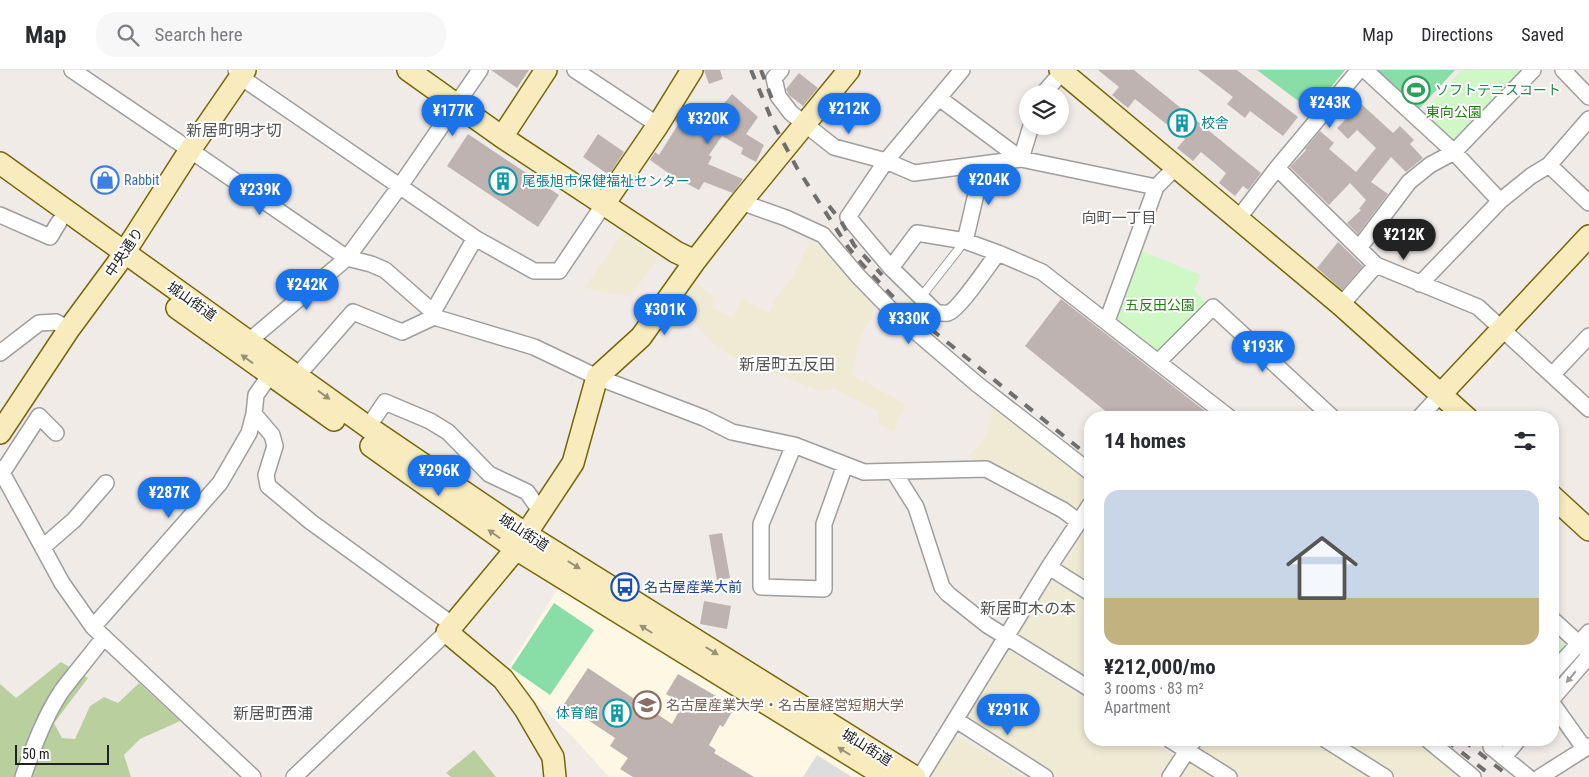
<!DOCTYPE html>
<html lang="en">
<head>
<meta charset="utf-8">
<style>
  :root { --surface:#fff; --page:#f7f7f7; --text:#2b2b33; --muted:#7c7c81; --line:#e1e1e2; --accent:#1a73e8 }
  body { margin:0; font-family:"Roboto Condensed","Noto Sans JP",sans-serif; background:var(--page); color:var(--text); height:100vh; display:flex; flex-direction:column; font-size:19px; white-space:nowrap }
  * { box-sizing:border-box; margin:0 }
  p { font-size:16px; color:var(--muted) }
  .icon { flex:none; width:28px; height:28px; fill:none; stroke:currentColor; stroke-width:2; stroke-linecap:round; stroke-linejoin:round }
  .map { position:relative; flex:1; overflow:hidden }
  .drawer { position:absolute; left:1084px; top:341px; width:475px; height:335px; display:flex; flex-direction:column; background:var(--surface); border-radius:20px; box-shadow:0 2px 8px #0003 }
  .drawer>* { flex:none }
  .fabs { position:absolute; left:1019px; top:15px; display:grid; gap:10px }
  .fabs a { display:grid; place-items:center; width:50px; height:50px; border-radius:50%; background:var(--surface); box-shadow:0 2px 8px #0003; font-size:25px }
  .scale { position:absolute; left:15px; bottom:12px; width:94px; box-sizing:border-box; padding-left:5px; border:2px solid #212121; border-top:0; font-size:14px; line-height:18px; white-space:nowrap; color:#212121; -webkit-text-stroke:4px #fff; paint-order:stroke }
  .price { position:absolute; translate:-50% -42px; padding:0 11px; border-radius:18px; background:var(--accent); color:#fff; font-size:16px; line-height:32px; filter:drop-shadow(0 1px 2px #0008) }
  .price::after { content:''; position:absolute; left:50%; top:30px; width:15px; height:11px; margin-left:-8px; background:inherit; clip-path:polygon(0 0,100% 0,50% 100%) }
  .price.selected { background:#222; color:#fff }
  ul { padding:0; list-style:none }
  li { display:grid; align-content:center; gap:10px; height:265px; padding:0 20px }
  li+li { border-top:1px solid var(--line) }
  li span { display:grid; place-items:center; height:155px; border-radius:15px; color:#555 }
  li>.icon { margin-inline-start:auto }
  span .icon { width:90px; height:90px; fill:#fffc; stroke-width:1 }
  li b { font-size:21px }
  h2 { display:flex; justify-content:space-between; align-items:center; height:60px; padding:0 20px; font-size:21px }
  header { display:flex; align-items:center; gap:30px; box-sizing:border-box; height:70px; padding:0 25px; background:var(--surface); border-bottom:1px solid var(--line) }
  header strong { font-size:24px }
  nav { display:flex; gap:28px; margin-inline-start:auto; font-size:18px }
  .search { width:350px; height:45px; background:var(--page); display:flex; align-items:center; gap:12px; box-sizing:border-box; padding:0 18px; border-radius:20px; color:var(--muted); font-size:19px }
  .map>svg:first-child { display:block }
</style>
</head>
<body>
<header>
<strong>Map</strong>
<div class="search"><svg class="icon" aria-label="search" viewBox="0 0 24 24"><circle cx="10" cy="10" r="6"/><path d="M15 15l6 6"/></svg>Search here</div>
<nav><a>Map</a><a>Directions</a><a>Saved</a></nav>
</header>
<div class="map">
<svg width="1589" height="707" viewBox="0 0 1589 707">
  <rect width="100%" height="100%" fill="#f1ebe8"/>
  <path fill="#fef7e3" d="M562,512L867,707H609L574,668L505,603Z"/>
  <path fill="#eeead4" d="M623,162L658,188L631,226L584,218Z
    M810,170L820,177L876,240L861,266L851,304L905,334L894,362L878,354L879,342L833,318L821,321L733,287L711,271L674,230L690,209L715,226L712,237L732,247L742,228L768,244L777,226L792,208Z
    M993,336L1090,413V424L1078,443L986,391H976L969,386L986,366Z
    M1090,452V514L1063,497Z
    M1052,509L1090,533V614L1016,567Z
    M1009,580L1090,632V670H1149L1175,687L1162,707H1058L966,649Z
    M956,665L1024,707H930Z
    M1200,670H1309L1369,707H1239L1194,680Z
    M1337,670H1415L1460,706L1396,707Z
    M1190,689L1219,707H1178Z"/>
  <path fill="#b9cf9e" d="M61,592L88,608L54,653L62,668L75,669L90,636L104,627L118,633L139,613L180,651L140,669L124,685L131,707H0V614L16,628Z
    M474,680L496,707H451L446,703Z"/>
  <path fill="#d0f8c7" d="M1462,0H1525L1453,75L1420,44Z
    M1142,181L1201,205L1194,220L1209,236L1161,288L1116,252Z
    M1553,564L1569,580L1553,599Z"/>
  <path fill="#89dda6" d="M1257,0H1345L1322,28L1316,23L1305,36Z
    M1374,0H1455L1418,40Z
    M554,533L594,560L550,625L511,598Z"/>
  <path fill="#ddd" d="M817,685L852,707H803Z"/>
  <path fill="#beb3b1" d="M491,0H529L517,18Z
    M704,0H720L723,9L709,14Z
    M1098,0H1134L1261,103L1248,120L1243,116L1235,126L1219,113L1226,103L1201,82L1193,91L1177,78L1185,69L1135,29L1128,38L1112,25L1119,17Z
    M1198,0H1237L1298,47L1283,66L1250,41L1245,48L1227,34L1233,27Z
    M799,3L818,18L803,36L789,25L786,19Z
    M732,24L758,47L746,64L764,75L756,92L741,84L743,78L722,66L709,85L712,87L708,94L743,109L733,123L704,112L699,120L674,107L650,90L655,82L659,85L679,53L675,51L685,35L703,47L704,45L711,49Z
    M1358,31L1393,63L1400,56L1414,70L1410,74L1423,88L1406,102L1391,87L1371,112L1388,124L1358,164L1347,153L1361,140L1359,139L1366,130L1350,113L1329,135L1290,97L1306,80L1305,79L1320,61L1334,73L1329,79L1356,102L1376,78L1357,60L1348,69L1337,58L1345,50L1343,48Z
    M468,64L559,125L538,157L447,96Z
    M598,64L624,82L609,105L583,87Z
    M1338,172L1363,196L1342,220L1317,198Z
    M1061,229L1214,348H1114L1025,276Z
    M722,463L730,508L717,510L709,465Z
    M704,531L731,536L727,559L700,554Z
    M588,598L672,654L683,634L666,624L678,604L735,637L723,657L720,655L709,675L716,680L714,683L754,707H633L620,699L628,688L610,676L615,668L564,634Z"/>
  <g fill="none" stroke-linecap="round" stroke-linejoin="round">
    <g stroke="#9e9e9e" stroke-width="10">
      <path id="lane" d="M921,227L965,171"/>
    </g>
    <g stroke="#9e9e9e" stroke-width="18">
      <path id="street" d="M72,0L190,80L347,188L371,194L385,200L433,242
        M236,0L248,12L475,168L534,201H559L604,134
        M575,0L658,55
        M781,0L774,8L778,26L791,43L834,77L886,91L914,103L1021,89L1156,117
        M962,0L886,91L848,147L891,198L936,242C940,243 944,244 948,243C959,240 989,194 998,183
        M1365,0L1454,82L1500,131
        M1563,0L1589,27
        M1043,24L1062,2
        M939,28L1021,89L1031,56
        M1549,95L1589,133
        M1277,98L1376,195L1478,237L1589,339
        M741,132L786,148L823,165L858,206L895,244L977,314L1090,402
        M0,145L50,167L59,152
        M1237,150L1277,98L1359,0
        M965,171L983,94
        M1359,178L1409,112L1430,95L1454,82L1533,0
        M891,198L917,163L965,171L998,183L1042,202L1230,348
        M1420,214L1500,131L1531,106L1549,95L1589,49
        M1341,235L1376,195
        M434,247L433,242L475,168
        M1107,251L1156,117L1176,97
        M249,271L347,188L400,116L480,0
        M0,283L39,253L56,252L69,259
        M1158,292L1213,237L1333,348
        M270,305L256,325L254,344L272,365L275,376L266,405L268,416L311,452L453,555
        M1552,305L1589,266
        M297,306L353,242L402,262L434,247L534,277L597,307L704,348L732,362L794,375L864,402L986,399L1063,440L1079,452
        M1419,348L1441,324
        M368,357L385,332L430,351L448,362L489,404L527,422L541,442
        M794,375L761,454V517L824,519V454L845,395
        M0,399L62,513L93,557L253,707
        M894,402L916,437L942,517L948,524L987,555L1090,619
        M2,403L39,346L56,363
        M43,477L74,450L106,413
        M1049,497L1090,523
        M1552,549L1586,580
        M93,557L220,413L249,363L254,344
        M1552,603L1589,562
        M1552,629L1589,586
        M1552,633L1584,678
        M956,650L1045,707
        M1170,670L1229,707
        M1326,670L1385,707
        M1428,670L1473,707
        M1497,670L1491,677L1528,707
        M1504,687L1518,670
        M23,707C33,678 44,648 61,622C75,603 90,586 104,567
        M294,707L447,562
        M920,707L1049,497L1090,435
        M1170,707L1194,670
        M1540,707L1589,676"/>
    </g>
    <g stroke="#776609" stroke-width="24">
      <path id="secondary" d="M408,0L502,67L676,182L695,191
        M1060,0L1341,235L1467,348
        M502,67L546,0
        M0,93L368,357L526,464L915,707
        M604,134L658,55L692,0
        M177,238L334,350
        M1441,324L1589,166
        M0,363L69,259L117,194L190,80L245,0
        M371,376L516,479L886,707
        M1552,426L1589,460
        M555,707L553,687L525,639L503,609L447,562L516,479L573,393L597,307L641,267L695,191L741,132L849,0"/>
    </g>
    <use href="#lane" stroke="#fff" stroke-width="8"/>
    <use href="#street" stroke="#fff" stroke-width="15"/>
    <use href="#secondary" stroke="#f8ecbf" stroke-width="21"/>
    <path stroke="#6f6f6f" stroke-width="4" stroke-dasharray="10 10" stroke-linecap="butt" d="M751,0L774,55L797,98L848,177L862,194L901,235L1090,387
      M761,0L775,37
      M829,136L841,151L854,175L882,205
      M1446,670L1493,707
      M1463,670L1510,707"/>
  </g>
  <defs><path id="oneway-solid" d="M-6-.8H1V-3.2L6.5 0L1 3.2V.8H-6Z" transform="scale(1.25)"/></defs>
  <g fill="#979178">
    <use href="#oneway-solid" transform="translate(247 289) rotate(-144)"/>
    <use href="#oneway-solid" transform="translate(324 325) rotate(36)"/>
    <use href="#oneway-solid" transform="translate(494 464) rotate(-145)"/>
    <use href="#oneway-solid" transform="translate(574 495) rotate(32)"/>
    <use href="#oneway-solid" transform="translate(646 559) rotate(-148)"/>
    <use href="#oneway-solid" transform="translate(712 581) rotate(32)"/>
    <use href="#oneway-solid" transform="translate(844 681) rotate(-148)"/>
  </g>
  <use fill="#9b9b9b" href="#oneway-solid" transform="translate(1571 607) rotate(130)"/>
  <defs>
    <g id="stadium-ring" transform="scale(1.4375)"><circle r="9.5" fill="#fff" stroke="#2e9e5b" stroke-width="1.5"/><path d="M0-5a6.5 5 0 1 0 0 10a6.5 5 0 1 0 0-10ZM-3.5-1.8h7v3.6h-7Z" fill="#2e9e5b"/></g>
    <g id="building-ring" transform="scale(1.4375)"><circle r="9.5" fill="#fff" stroke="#0f9aa8" stroke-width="1.5"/><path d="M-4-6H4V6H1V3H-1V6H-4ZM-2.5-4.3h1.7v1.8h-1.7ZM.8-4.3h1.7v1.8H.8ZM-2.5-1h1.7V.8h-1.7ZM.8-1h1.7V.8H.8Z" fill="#0f9aa8"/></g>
    <g id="shop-ring" transform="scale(1.4375)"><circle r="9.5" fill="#fff" stroke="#3f7fe0" stroke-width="1.5"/><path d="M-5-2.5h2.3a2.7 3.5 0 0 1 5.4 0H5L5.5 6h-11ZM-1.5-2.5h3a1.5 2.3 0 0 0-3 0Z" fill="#3f7fe0"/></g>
    <g id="bus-ring" transform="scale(1.4375)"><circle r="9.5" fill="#fff" stroke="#1a4fb4" stroke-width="1.5"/><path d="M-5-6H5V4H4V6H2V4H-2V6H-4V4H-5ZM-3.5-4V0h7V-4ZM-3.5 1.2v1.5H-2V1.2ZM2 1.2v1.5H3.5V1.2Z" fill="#1a4fb4"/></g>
    <g id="university-ring" transform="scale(1.4375)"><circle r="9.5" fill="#fff" stroke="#8d6e63" stroke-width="1.5"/><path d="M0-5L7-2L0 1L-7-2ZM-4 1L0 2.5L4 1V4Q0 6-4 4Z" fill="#8d6e63"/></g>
  </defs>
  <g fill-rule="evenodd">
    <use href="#stadium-ring" x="1416" y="20"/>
    <use href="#building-ring" x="1182" y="53"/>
    <use href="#shop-ring" x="105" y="110"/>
    <use href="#building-ring" x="503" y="111"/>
    <use href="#bus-ring" x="625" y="517"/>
    <use href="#university-ring" x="647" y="635"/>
    <use href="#building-ring" x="617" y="643"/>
  </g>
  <g text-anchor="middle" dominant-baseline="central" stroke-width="4" stroke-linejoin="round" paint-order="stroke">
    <g font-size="14" fill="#27864d" stroke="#fff" text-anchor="start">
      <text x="1435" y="20">ソフトテニスコート</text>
    </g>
    <g font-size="14" fill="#237e10" stroke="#fff">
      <text x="1454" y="42">東向公園</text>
      <text x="1160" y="235">五反田公園</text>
    </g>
    <g font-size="14" fill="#0d838f" stroke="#fff" text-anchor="start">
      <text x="1201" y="53">校舎</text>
      <text x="522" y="111">尾張旭市保健福祉センター</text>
      <text x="598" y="643" text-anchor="end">体育館</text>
    </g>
    <g font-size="14" fill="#366cbe" stroke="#fff" text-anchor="start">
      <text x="124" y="110">Rabbit</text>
    </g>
    <g font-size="14" fill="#212121" stroke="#fff">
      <text transform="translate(124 182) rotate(-56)">中央通り</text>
      <text transform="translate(192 231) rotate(35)">城山街道</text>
      <text transform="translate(524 462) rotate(33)">城山街道</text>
      <text transform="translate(867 677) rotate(32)">城山街道</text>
    </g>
    <g font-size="14" fill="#164399" stroke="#fff" text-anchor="start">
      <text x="644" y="517">名古屋産業大前</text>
    </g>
    <g font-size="14" fill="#785e54" stroke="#fff" text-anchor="start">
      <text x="666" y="635">名古屋産業大学・名古屋経営短期大学</text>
    </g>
    <g font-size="15" fill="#545454" stroke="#fff">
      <text x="1119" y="148">向町一丁目</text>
    </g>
    <g font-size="16" fill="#545454" stroke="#fff">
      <text x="234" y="60">新居町明才切</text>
      <text x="787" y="294">新居町五反田</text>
      <text x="1028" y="538">新居町木の本</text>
      <text x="273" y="643">新居町西浦</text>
    </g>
  </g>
</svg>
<div class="fabs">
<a><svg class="icon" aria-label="layers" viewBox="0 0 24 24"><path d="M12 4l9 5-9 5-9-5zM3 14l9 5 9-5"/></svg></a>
</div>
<div class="scale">50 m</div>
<b class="price" style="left:1330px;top:59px">¥243K</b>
<b class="price" style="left:849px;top:65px">¥212K</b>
<b class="price" style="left:453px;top:67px">¥177K</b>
<b class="price" style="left:708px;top:75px">¥320K</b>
<b class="price" style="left:989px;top:136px">¥204K</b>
<b class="price" style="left:260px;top:146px">¥239K</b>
<b class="price selected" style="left:1404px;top:191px">¥212K</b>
<b class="price" style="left:307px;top:241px">¥242K</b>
<b class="price" style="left:665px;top:266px">¥301K</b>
<b class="price" style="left:909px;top:275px">¥330K</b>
<b class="price" style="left:1263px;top:303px">¥193K</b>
<b class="price" style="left:439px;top:427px">¥296K</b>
<b class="price" style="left:169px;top:449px">¥287K</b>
<b class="price" style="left:1008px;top:666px">¥291K</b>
<section class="drawer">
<h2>14 homes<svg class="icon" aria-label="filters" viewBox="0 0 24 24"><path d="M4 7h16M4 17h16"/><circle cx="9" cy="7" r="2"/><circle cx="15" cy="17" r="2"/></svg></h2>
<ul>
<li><span style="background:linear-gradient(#c9d6e8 70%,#c2b280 0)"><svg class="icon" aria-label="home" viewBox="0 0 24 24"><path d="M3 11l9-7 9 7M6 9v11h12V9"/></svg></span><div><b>¥212,000/mo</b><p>3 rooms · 83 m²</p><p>Apartment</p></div></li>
</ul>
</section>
</div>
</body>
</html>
